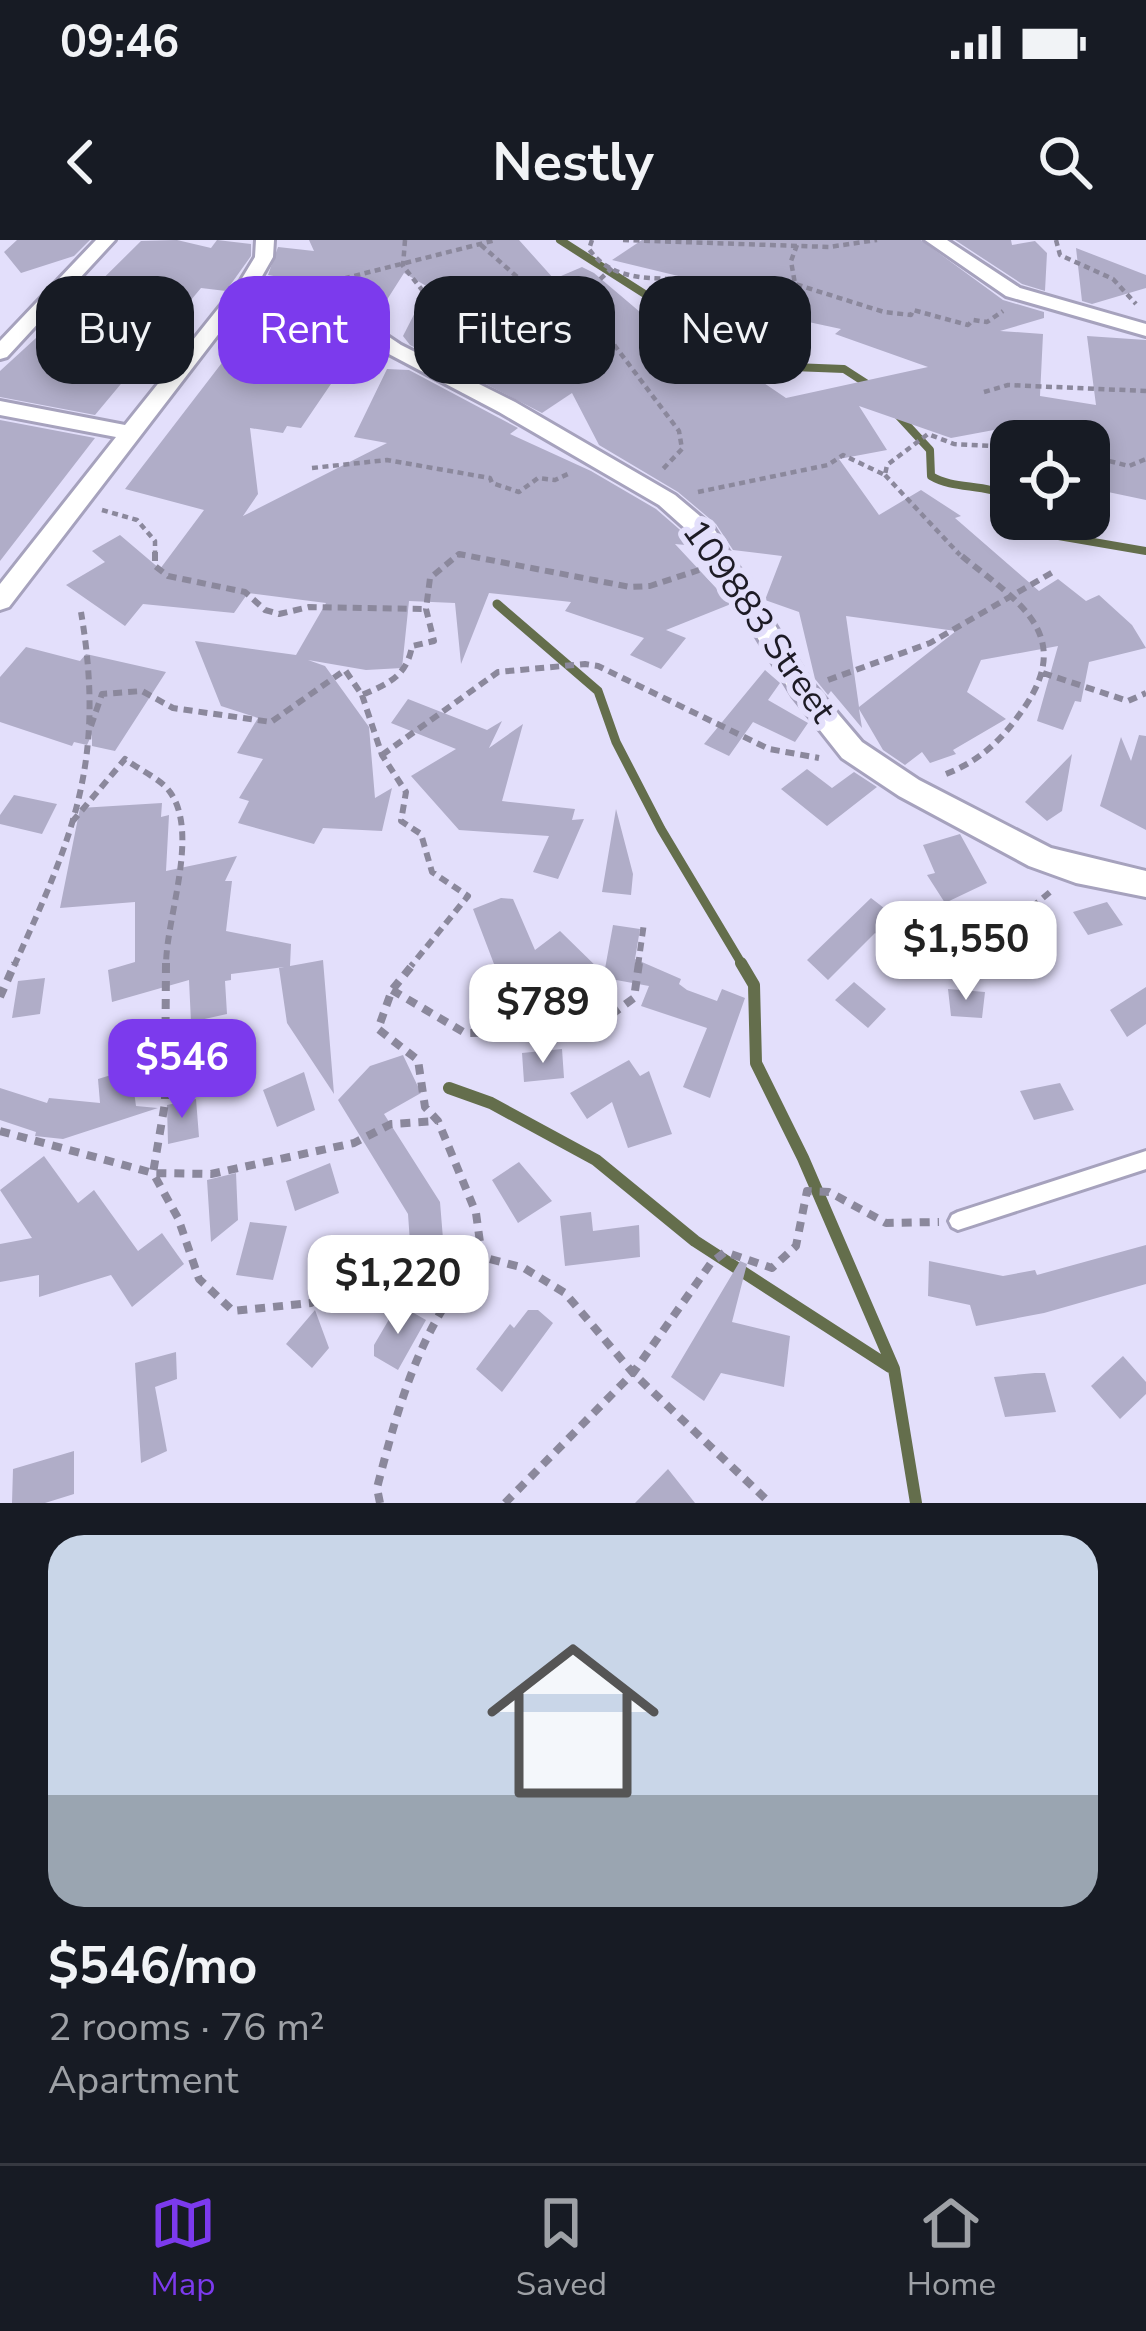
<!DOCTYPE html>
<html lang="en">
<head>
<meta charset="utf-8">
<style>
  :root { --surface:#171b24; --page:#242831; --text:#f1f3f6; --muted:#9ea1a6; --line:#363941; --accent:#7c3aed }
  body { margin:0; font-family:"Nunito Sans",sans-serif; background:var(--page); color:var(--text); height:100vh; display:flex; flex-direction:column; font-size:45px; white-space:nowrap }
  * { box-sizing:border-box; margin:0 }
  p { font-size:39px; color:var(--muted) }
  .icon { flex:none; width:66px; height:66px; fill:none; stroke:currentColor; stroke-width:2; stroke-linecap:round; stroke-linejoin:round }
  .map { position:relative; height:1263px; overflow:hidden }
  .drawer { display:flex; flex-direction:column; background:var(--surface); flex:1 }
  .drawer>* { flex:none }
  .top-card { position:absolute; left:36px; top:36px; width:1074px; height:108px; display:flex; gap:24px }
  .fabs { position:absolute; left:990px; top:180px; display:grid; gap:24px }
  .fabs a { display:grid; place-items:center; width:120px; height:120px; border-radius:24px; background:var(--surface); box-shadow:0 6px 18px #0003; font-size:60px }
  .price { position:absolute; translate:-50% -102px; padding:0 27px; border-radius:24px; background:#fff; color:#222; font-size:39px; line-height:78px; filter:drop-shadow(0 3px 6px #0008) }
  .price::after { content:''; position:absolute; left:50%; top:72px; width:36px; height:27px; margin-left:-18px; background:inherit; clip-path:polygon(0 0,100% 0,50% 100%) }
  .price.active { background:var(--accent); color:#fff }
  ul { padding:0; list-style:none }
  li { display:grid; align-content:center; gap:24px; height:636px; padding:0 48px }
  li span { display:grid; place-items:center; height:372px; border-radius:36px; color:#555 }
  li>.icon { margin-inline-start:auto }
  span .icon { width:216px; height:216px; fill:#fffc; stroke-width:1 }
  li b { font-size:51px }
  .pill { padding:0 42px; border-radius:36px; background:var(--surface); box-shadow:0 6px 18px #0003; font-size:42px; line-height:108px }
  .pill.active { background:var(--accent); color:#fff }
  .status { display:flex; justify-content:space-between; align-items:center; height:84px; padding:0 60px; background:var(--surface); direction:ltr }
  .status svg { height:33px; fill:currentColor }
  header { display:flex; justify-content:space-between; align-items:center; height:156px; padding:0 48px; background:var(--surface); font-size:54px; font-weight:700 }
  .tab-bar { display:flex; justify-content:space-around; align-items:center; height:168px; border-top:3px solid var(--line); background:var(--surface); font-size:33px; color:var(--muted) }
  .tab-bar a { display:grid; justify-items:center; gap:6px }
  .tab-bar .active { color:var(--accent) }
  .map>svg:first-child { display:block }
</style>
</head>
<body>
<div class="status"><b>09:46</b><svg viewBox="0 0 49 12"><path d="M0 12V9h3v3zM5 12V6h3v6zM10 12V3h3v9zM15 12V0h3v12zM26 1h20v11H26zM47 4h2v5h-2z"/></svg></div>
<header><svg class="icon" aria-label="back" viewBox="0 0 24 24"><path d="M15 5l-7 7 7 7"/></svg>Nestly<svg class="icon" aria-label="search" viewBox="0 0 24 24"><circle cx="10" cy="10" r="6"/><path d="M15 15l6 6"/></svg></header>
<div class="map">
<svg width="1146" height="1263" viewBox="0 0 1146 1263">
  <rect width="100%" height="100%" fill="#e3dffb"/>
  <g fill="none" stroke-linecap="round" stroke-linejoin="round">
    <path stroke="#646e4c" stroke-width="8" d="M560,0L662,65L767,102L793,127L844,129L875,149
      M895,172L930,210L931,236C956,251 987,242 1011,259
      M1033,279L1047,294L1146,311"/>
    <path stroke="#646e4c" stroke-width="9" d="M497,364L598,451L616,502L661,589L743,726"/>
    <path stroke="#646e4c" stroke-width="12" d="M741,723L754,745L756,823L803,918L894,1129L916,1263
      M449,848L491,863L596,920L695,1001L890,1127"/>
  </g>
  <path fill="#b0adc8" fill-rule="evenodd" d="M17,0H90L74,16L21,33L4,12Z
    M177,0L211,8L217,0L251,4V16L226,51L201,48L95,175L0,157V131L36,98L42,99L141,1Z
    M309,0H519L554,39L582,27L594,33L680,106L690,93L786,158L928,127L835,94L841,89L776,75L765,90L707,73L728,48L612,20L642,0H921L1003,60L1044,72V78L1000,91L1043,94L1040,156L1096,165L1087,96L1146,100V260L1089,248V201H1002L1032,183L951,198L859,166L887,210L839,219L879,275L921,250L961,276L955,278L1039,351L1058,339L1086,361L1099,355L1132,385L1146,408L1089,422L1081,462L1075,461L1063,490L1037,481L1058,406L981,420L967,452L1006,479L953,510L956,514L930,523L922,512L905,525L883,510L859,469L862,488L831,451L828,455L815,439L799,372L765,360L782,316L733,310L716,284L678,252L599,205L572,153L542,173L410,105L403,96L428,47L404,33L383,66L358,71L317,44L268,35L278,7L314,11ZM846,376L956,391L859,467Z
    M955,0H1011L1012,5L1035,1L1047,13L1045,51L1022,44Z
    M1076,8L1146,35V48L1092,64L1082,61Z
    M254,54H255L300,60L338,85L333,141L301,188L287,186L283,193L250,188L258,254L243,276L387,203L354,197L387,129L409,130L518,188L510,194L591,231L656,269L694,302L696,306L675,304L731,364L666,390L686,398L661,429L630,415L644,398L565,371L571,362L489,353L461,424L455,363L409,361L402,428L366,430L308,420L325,426L369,487L375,558L392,548L382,591L323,588L314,604L238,583L249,561L239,558L263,519L237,513L258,478L221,466L195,401L296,415L326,363L248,353L234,373L143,364L125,386L66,345L105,322L92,311L120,295L160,329L204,270L125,249L231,111H228L264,56Z
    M0,180L95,198L0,321Z
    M26,407L80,421L86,414L166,432L115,511L92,506V494L87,505L74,502L72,506L0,482V437Z
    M765,430L780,443L768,460L808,483L795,502L753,482L729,516L704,504Z
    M408,459L487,490L502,481L489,508L523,484L502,561L575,569L572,580L584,579L558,639L533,632L549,596L459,590L411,536L456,509L391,483Z
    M1139,495L1146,496V590L1100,566L1121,497L1131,521Z
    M1072,514L1062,571L1047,581L1025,562Z
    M807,529L832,548L854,532L877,547L827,586L781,549Z
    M14,555L57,564L42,594L0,584V575Z
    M162,563L161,577L169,575L166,631L237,616L225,641H232L226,691L291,704L290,726L323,720L334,854L287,783L279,728L284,727L231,734V740L225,741L227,774L191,782L189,740L112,762L108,730L135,722V662L60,668L80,568Z
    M616,569L633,634L631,655L602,652Z
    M960,594L987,643L945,663L927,635L935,633L923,605Z
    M501,658L513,659L535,710L560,691L604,734L613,685L640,689L635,719L681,739L679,744L687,750L717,761L722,749L745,758L710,858L683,847L707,788L641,766L649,746L556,729L574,780L546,788L530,741L483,753L490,747L484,726L494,724L473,669Z
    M871,658L941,712L927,731L875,693L828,740L807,720Z
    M1107,662L1123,685L1088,695L1073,672Z
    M45,738L40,774L12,778L18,741Z
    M854,742L886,769L868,788L835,760Z
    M1146,747V784L1127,797L1110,770Z
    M948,749L985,752L982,778L951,776Z
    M562,809L564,838L524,842L522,813Z
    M403,815L421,853L384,874L440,962L444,1011L411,1017L408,974L338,860L370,826Z
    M629,820L640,836L649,831L672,894L628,908L612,862L587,879L570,853Z
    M131,829L136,866L158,868L63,899L35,896L36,892L0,880V848L47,863L49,858L100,863L98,839Z
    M304,832L315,870L277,887L263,850Z
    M1060,843L1074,870L1034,880L1020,851Z
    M196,859L199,897L168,904L167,865Z
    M44,916L78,963L94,950L138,1011L162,993L184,1024L132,1067L111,1035L39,1057V1035L0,1042V1004L32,998L0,950Z
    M519,922L552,961L518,983L492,940Z
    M330,923L339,953L295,971L286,941Z
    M236,933L238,980L211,1002L207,940Z
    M591,972L593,991L639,985L640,1017L565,1026L560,976Z
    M250,982L287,986L273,1040L236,1035Z
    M1146,1005V1044L1044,1073L976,1086L970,1065L928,1056L929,1021L1003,1036L1035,1030L1037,1035Z
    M740,1021L747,1024L732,1082L790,1096L784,1147L721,1133L704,1161L671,1137Z
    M398,1064L426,1080L398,1130L374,1116V1105Z
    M315,1070L329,1108L312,1128L286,1104Z
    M528,1070H538L553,1083L502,1152L476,1129L510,1084L514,1088Z
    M176,1112L177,1139L155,1147L167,1211L141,1223L135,1123Z
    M1123,1116L1146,1142V1154L1120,1179L1091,1146Z
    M1035,1133H1045L1056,1172L1005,1177L994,1137Z
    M74,1211V1254L45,1263H12L13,1229Z
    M668,1229L695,1263H635Z"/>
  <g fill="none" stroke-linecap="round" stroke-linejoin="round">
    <g stroke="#a6a2bd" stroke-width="6">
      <path id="service" d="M1146,911V929L958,990L952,987L949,981L952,975L958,972Z"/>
    </g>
    <g stroke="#a6a2bd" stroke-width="6">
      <path id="minor" d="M96,0H115L7,117L0,119V101Z
        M256,0H274L273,17L261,38L316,48L401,105L515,162L675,255L713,287L811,442L862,502L919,540L1051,608L1146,631V657L1076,643L1029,626L899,556L842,518L793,456L697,299L659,265L499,172L387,113L302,56L253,49L9,367L0,370V344L116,197L0,175V161L125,185L241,40L255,17Z
        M925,0H947L1020,48L1146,84V96L1006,56Z"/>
    </g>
    <path stroke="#8b889c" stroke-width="4.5" stroke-dasharray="6 4.5" stroke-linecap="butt" d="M405,0L403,26L484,128
      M592,0L589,9C608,37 640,38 671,39
      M623,0L829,7L877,0
      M1056,0L1060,15L1113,39L1136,64
      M481,5L524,43L603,90L679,191L682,209L662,230
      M797,5L791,21L795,44L884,72L911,75L913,70L968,85L973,80L987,82L1003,71
      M334,41L496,0
      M485,127L578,102L603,90L594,45L612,28
      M984,152L1008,145L1146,151
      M1089,216L1129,226L1146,219
      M312,228L387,220L490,238L492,243L519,252L538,238L555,240L570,233
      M885,235L960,315
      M698,252L828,225L843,215L885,235L887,225L928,194L954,204L1011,207
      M102,270L137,280L155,301V315
      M457,315H466"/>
    <path stroke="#8b889c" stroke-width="6" stroke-dasharray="9 6" stroke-linecap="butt" d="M155,312V326L168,336L245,352L265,370L279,374L309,367L426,369
      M1043,433L1128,461L1146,453
      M828,440L930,403L1053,332
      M362,455L382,515L406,552L401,581L421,594L432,632L468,656L411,726
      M91,486L102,454L142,451L173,468L271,482L345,430L362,455C388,444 407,436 412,406L434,401L426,369L430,338L459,314L630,347L650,346L699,330
      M382,515L498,432L585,424L598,426L769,509L819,518
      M946,534C981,520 1002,500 1024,468C1077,391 1013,359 957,312
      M72,582L125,519C138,529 161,539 170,552C200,594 166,677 166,726
      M14,726C74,595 106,520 81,372
      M638,726L644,683
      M945,726L986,706L1050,652"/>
    <path stroke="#8b889c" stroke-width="8" stroke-dasharray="10 8" stroke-linecap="butt" d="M166,723L165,863L153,933L178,978L199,1039L233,1071L311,1063L373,1021L422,1033L482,1017L524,1028L565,1053L633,1133L770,1263
      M928,735L951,723
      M392,750L465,793L545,792L600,783L634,758L639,723
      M0,757L15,723
      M0,891L153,933L211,934L354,903L391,884L438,881
      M380,1263L377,1248C399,1163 421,1082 482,1017L476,973L438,881L425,867L418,820L378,789L392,750L414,723
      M505,1263L633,1133L711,1023L725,1012L772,1028L796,1006L807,951L829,952L886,983L939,982"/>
    <use href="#service" fill="#fff" fill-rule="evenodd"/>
    <use href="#minor" fill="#fff" fill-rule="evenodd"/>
  </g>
  <g text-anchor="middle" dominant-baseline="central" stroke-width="12" stroke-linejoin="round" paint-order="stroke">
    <g font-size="36" fill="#1d1b25" stroke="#e3dffb">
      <text transform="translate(759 381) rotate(55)">109883 Street</text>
    </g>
  </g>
</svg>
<div class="fabs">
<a><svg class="icon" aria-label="locate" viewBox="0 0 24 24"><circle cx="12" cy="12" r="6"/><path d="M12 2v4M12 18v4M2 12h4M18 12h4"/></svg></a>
</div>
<b class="price" style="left:966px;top:763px">$1,550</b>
<b class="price" style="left:543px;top:826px">$789</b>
<b class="price active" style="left:182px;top:881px">$546</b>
<b class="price" style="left:398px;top:1097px">$1,220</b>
<div class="top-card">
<a class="pill">Buy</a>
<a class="pill active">Rent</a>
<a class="pill">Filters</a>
<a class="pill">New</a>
</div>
</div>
<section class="drawer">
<ul>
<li><span style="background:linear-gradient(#c9d6e8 70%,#9aa5b1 0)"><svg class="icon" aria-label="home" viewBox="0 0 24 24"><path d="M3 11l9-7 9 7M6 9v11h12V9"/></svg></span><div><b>$546/mo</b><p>2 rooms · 76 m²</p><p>Apartment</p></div></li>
</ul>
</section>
<nav class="tab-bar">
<a class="active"><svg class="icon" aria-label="map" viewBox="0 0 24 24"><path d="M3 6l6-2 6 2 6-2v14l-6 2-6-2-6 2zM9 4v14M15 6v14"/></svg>Map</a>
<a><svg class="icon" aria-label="saved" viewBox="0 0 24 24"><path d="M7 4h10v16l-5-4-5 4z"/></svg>Saved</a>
<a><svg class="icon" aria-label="home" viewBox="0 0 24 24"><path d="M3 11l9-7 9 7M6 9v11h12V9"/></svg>Home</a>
</nav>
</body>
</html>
